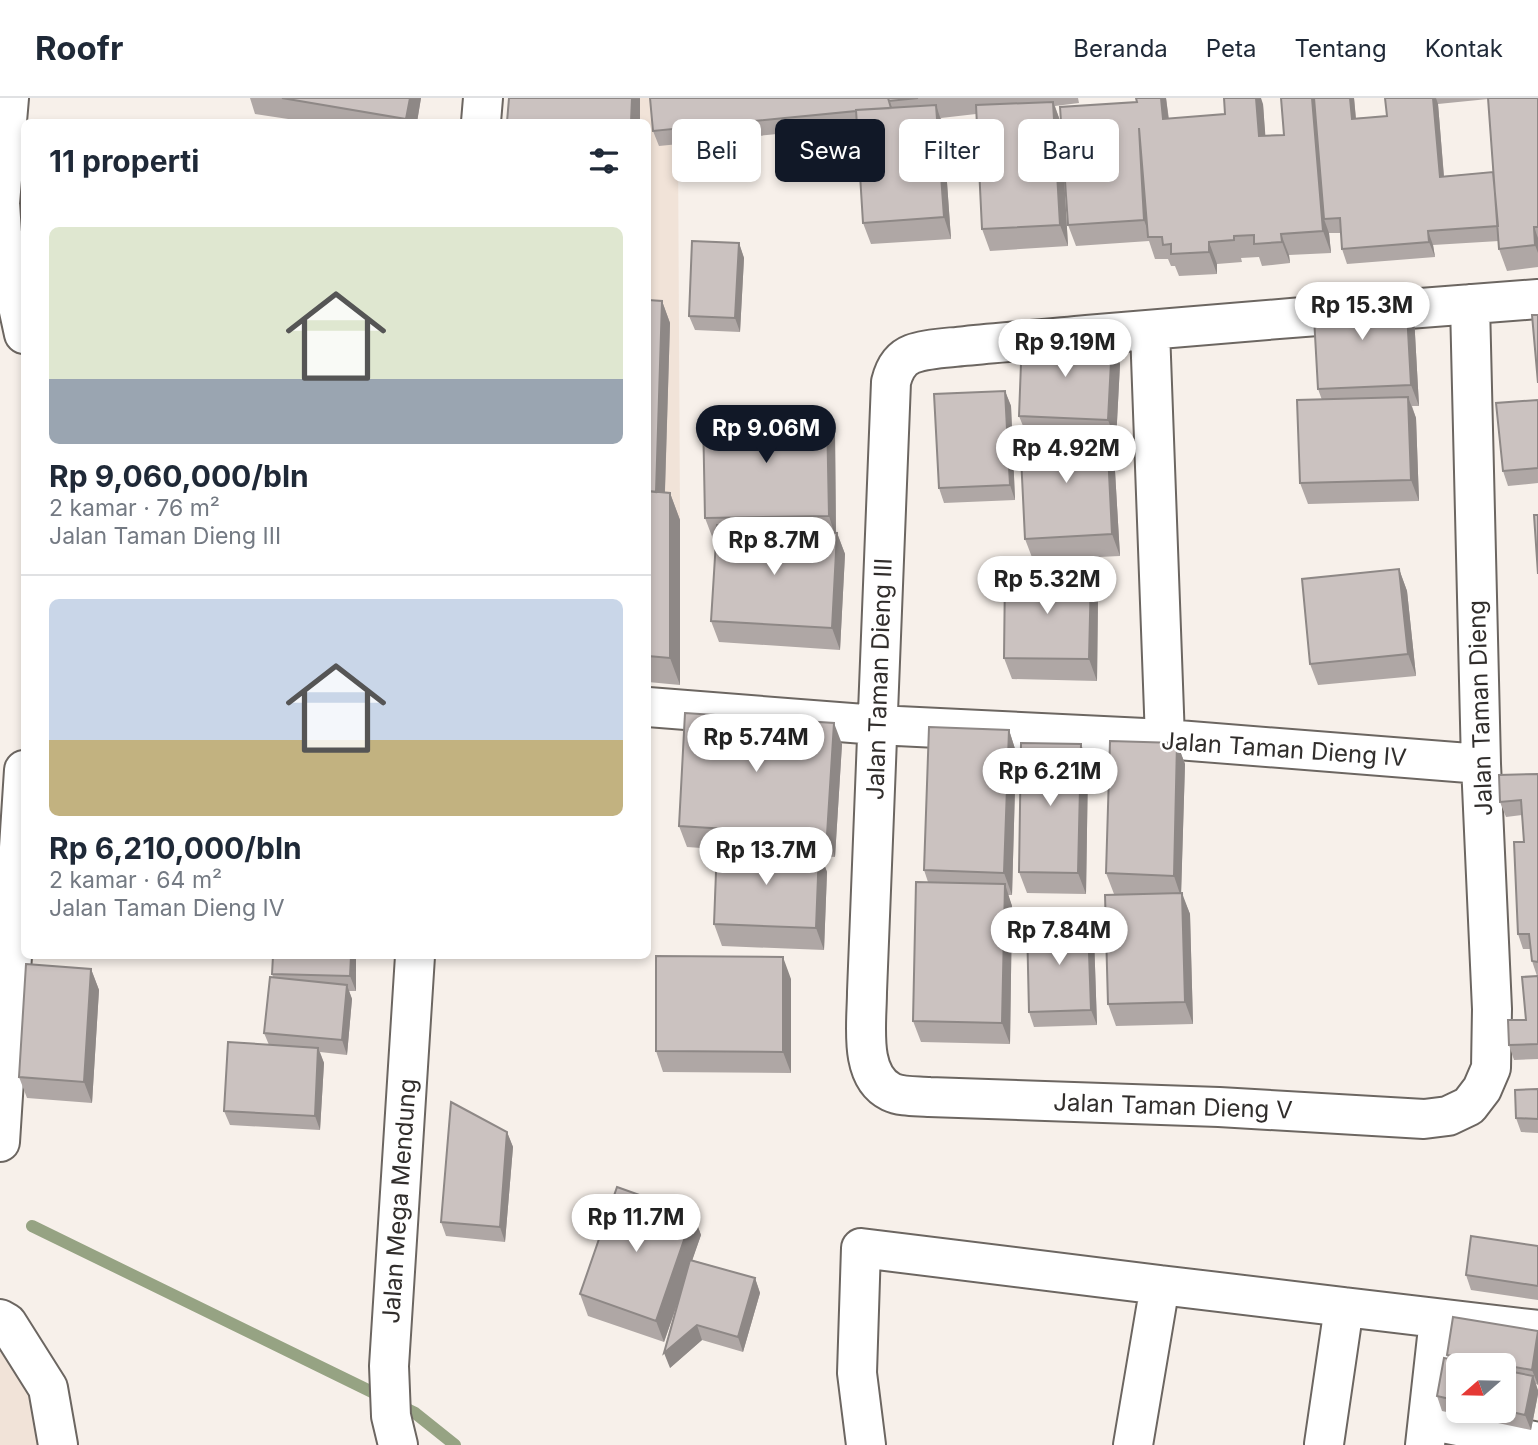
<!DOCTYPE html>
<html lang="id">
<head>
<meta charset="utf-8">
<style>
  :root { --surface:#fff; --page:#f6f6f7; --text:#1f2937; --muted:#747a83; --line:#e0e1e3; --accent:#111827 }
  body { margin:0; font-family:Inter,sans-serif; background:var(--page); color:var(--text); height:100vh; display:flex; flex-direction:column; font-size:26px; white-space:nowrap }
  * { box-sizing:border-box; margin:0 }
  p { font-size:23px; color:var(--muted) }
  .icon { flex:none; width:38px; height:38px; fill:none; stroke:currentColor; stroke-width:2; stroke-linecap:round; stroke-linejoin:round }
  .map { position:relative; flex:1; overflow:hidden }
  .sheet { position:absolute; left:21px; top:21px; width:630px; height:840px; display:flex; flex-direction:column; background:var(--surface); border-radius:10px; box-shadow:0 4px 10px #0003 }
  .sheet>* { flex:none }
  .top-card { position:absolute; left:672px; top:21px; width:665px; height:63px; display:flex; gap:14px }
  .needle { width:46px; rotate:250deg }
  .tools { position:absolute; left:1446px; top:1255px; display:grid; gap:14px }
  .tools a { display:grid; place-items:center; width:70px; height:70px; border-radius:10px; background:var(--surface); box-shadow:0 4px 10px #0003; font-size:35px }
  .price { position:absolute; translate:-50% -60px; padding:0 16px; border-radius:24px; background:#fff; color:#222; font-size:23px; line-height:46px; filter:drop-shadow(0 2px 4px #0008) }
  .price::after { content:''; position:absolute; left:50%; top:42px; width:21px; height:16px; margin-left:-10px; background:inherit; clip-path:polygon(0 0,100% 0,50% 100%) }
  .price.active { background:var(--accent); color:#fff }
  ul { padding:0; list-style:none }
  li { display:grid; align-content:center; gap:14px; height:371px; padding:0 28px }
  li+li { border-top:2px solid var(--line) }
  li span { display:grid; place-items:center; height:217px; border-radius:10px; color:#555 }
  li>.icon { margin-inline-start:auto }
  span .icon { width:126px; height:126px; fill:#fffc; stroke-width:1 }
  li b { font-size:30px }
  h2 { display:flex; justify-content:space-between; align-items:center; height:84px; padding:0 28px; font-size:30px }
  .tag { padding:0 24px; border-radius:10px; background:var(--surface); box-shadow:0 4px 10px #0003; font-size:24px; line-height:63px }
  .tag.active { background:var(--accent); color:#fff }
  header { display:flex; align-items:center; gap:42px; box-sizing:border-box; height:98px; padding:0 35px; background:var(--surface); border-bottom:2px solid var(--line) }
  header strong { font-size:33px }
  nav { display:flex; gap:38px; margin-inline-start:auto; font-size:24px }
  .map>svg:first-child { display:block }
</style>
</head>
<body>
<header>
<strong>Roofr</strong>
<nav><a>Beranda</a><a>Peta</a><a>Tentang</a><a>Kontak</a></nav>
</header>
<div class="map">
<svg width="1538" height="1347" viewBox="0 0 1538 1347">
  <rect width="100%" height="100%" fill="#f7f0ea"/>
  <path fill="#f1e3d8" d="M509,0H654L678,46L680,422L648,420V24H506Z
    M0,1232L35,1287L43,1347H0Z"/>
  <g fill="none" stroke-linecap="round" stroke-linejoin="round">
    <path stroke="#96a383" stroke-width="12" d="M32,1128L415,1315L455,1347"/>
    <g stroke="#6c6661" stroke-width="42">
      <path id="street" d="M9,0L0,105L2,135L24,236
        M481,24L483,0
        M1470,206L1481,666L1492,911L1491,970L1482,991L1469,1008L1448,1018L1424,1021L1219,1009L929,999C918,998 901,999 891,994C858,978 867,925 867,894L891,284C894,272 899,261 912,256C928,250 948,250 965,248C1005,244 1046,241 1087,237C1237,224 1388,212 1538,201
        M1150,232L1165,641
        M648,609L877,627L1165,641L1481,666
        M0,1044L24,672
        M1160,1187L1344,1209
        M0,1221L7,1225L48,1290L58,1347
        M1428,1322L1538,1344
        M1324,1346L1344,1209L1538,1232
        M398,1347L391,1318L389,1268L415,858
        M866,1347L857,1275L861,1150L1160,1187L1133,1347
        M1425,1347L1439,1221"/>
    </g>
    <use href="#street" stroke="#fff" stroke-width="38"/>
  </g>
  <path fill="#afa7a5" fill-rule="evenodd" d="M250,0H421L417,24H308L255,16Z
    M650,0H1078L1079,5L1055,8L1060,23L1137,4L1136,0H1166L1169,21L1225,16L1263,6L1265,37H1284L1281,0H1354L1356,20L1387,18L1385,0H1538V169L1507,173L1499,151V143L1433,147L1435,159L1347,166L1342,151L1341,135H1329L1331,155L1289,157L1290,165L1262,168L1259,159L1241,160L1242,164L1217,166V176L1179,178L1175,168H1171L1168,161H1155L1149,143L1076,148L1068,127L1063,63L1068,148L990,153L982,131L976,16L941,20L943,28L951,141L871,146L863,125L857,28L659,48L653,33ZM1488,1L1493,74L1444,78L1438,6Z
    M739,145L744,160L740,234L695,232L689,218Z
    M1406,196L1414,218L1419,308H1412L1416,320L1419,403L1308,406L1300,385L1322,302L1318,291Z
    M648,202L662,203L670,225L665,394L670,395L680,422V587L648,584Z
    M1112,244L1120,266L1116,343H1110L1114,356L1120,458L1033,462L1025,441L1027,338L1019,318Z
    M1005,293L1011,308L1015,402L944,405L939,390Z
    M1538,302V385L1508,388L1503,373Z
    M827,315L835,336L836,435H837L845,456L840,552L719,544L711,523L716,441H713L705,420Z
    M1399,471L1407,493L1416,578L1318,587L1310,566Z
    M1098,498L1097,583L1012,581L1004,560Z
    M1009,632L1016,654L1012,797H1008L1012,808L1010,946L921,944L913,923L928,784L924,772Z
    M1177,645L1185,666L1181,795L1190,816L1193,926L1116,928L1108,906L1114,796L1106,775Z
    M842,646L835,759L821,758L827,774L824,852L722,848L714,826L716,751L687,749L679,728Z
    M1081,646L1088,667L1086,796L1027,795L1019,774Z
    M1538,676V961L1514,962L1509,947L1526,922L1537,878L1532,863L1531,851H1523L1518,836L1524,744L1522,717L1506,719L1500,704Z
    M1094,839L1097,927L1034,929L1029,914Z
    M273,858H356V893H349L352,901L347,957L320,954L324,965L320,1032L230,1027L224,1013L269,947L264,935L273,879L272,876Z
    M91,871L99,892L92,1005L27,1000L19,979Z
    M791,881V975L663,974L656,953Z
    M1538,991V1035L1521,1034L1516,1020Z
    M507,1034L513,1049L505,1144L446,1138L441,1124Z
    M693,1116L701,1137L692,1162L755,1180L760,1195L743,1254L702,1242L670,1270L682,1193L664,1244L588,1218L580,1196Z
    M1538,1148V1202L1471,1192L1466,1177Z
    M1538,1233V1287L1536,1286L1538,1296L1531,1332L1442,1313L1437,1298L1448,1261L1447,1257ZM1458,1267H1503V1312H1458Z"/>
  <path fill="#8e8886" d="M410,0H421L417,24H408L406,21Z
    M632,0H640V24H631Z
    M1161,0H1166L1171,42L1163,21Z
    M1256,0H1261L1263,6L1267,59L1259,38Z
    M1312,0H1314L1324,121L1329,135L1331,155L1323,133Z
    M1350,0H1354L1357,35L1352,21Z
    M1433,0H1436L1438,6L1445,93L1440,79Z
    M1053,4L1061,25L1068,148L1060,127Z
    M936,7L943,28L951,141L944,119Z
    M1139,30L1150,139L1144,122Z
    M1534,129L1538,140V155L1535,147Z
    M1428,133L1433,147L1435,159L1429,144Z
    M1281,136L1289,157L1290,165L1282,144Z
    M1209,144L1217,166V176L1209,154Z
    M739,145L744,160L740,234L735,220Z
    M1406,196L1414,218L1419,308L1411,287Z
    M662,203L670,225L664,421L656,400Z
    M1112,244L1120,266L1116,343L1108,322Z
    M1005,293L1011,308L1015,402L1010,387Z
    M1408,299L1416,320L1419,403L1411,382Z
    M827,315L835,336L836,440L829,418Z
    M1107,334L1114,356L1120,458L1112,436Z
    M670,395L680,422V587L670,560Z
    M837,435L845,456L840,552L832,530Z
    M1399,471L1407,493L1416,578L1408,556Z
    M1091,476L1098,498L1097,583L1089,561Z
    M834,625L842,646L835,759L827,737Z
    M1009,632L1016,654L1012,797L1004,775Z
    M1177,645L1185,666L1181,799L1174,778Z
    M1081,646L1088,667L1086,796L1078,775Z
    M819,753L827,774L824,852L816,830Z
    M1005,786L1012,808L1010,946L1002,925Z
    M1182,795L1190,816L1193,926L1185,904Z
    M1088,825L1094,839L1097,927L1091,912Z
    M351,858H356V893L350,878Z
    M783,859L791,881V975L783,954Z
    M91,871L99,892L92,1005L84,984Z
    M347,887L352,901L347,957L342,942Z
    M318,950L324,965L320,1032L315,1018Z
    M507,1034L513,1049L505,1144L500,1129Z
    M693,1116L701,1137L664,1244L656,1223Z
    M755,1180L760,1195L743,1254L738,1239Z
    M697,1227L702,1242L670,1270L664,1255Z
    M1538,1234V1287L1532,1272Z
    M1533,1278L1538,1292V1296L1531,1332L1525,1317Z"/>
  <path fill="#cbc2c0" stroke="#8e8886" stroke-width="2" d="M282,0H410L406,21Z
    M509,0H632L631,24H507Z
    M650,0H888L891,10L856,12V13L653,33Z
    M888,0H918L889,3Z
    M1136,0H1161L1163,21L1225,16L1224,0H1256L1259,38L1284,37L1281,0H1312L1323,133L1281,136L1282,144L1254,146V137L1234,138V142L1209,144V154L1171,156V146L1163,147L1162,139H1148L1139,30L1144,122L1068,127L1060,9L1137,4Z
    M1314,0H1350L1352,21L1387,18L1385,0H1433L1440,79L1493,74L1498,128L1428,133L1429,144L1342,151L1340,120L1324,121Z
    M1488,0H1538V129H1534L1535,147L1499,151Z
    M1053,4L1060,127L982,131L976,7Z
    M936,7L944,119L863,125L856,12Z
    M692,143L739,145L735,220L689,218Z
    M1406,196L1411,287L1318,291L1313,201Z
    M648,202L662,203L656,394L648,393Z
    M1532,217H1538V285Z
    M1022,239L1112,244L1108,322L1019,318Z
    M1005,293L1010,387L939,390L934,296Z
    M1408,299L1411,382L1300,385L1297,302Z
    M1538,302V370L1503,373L1496,305Z
    M827,315L829,418L705,420L703,316Z
    M1107,334L1112,436L1025,441L1020,338Z
    M648,393L670,395V560L648,558Z
    M1534,417H1538V476Z
    M717,427L837,435L832,530L711,523Z
    M1399,471L1408,556L1310,566L1302,481Z
    M1005,475L1091,476L1089,561L1004,560Z
    M685,615L834,625L827,737L679,728Z
    M929,629L1009,632L1004,775L924,772Z
    M1110,643L1177,645L1174,778L1106,775Z
    M1021,645L1081,646L1078,775L1019,774Z
    M1538,676V864L1532,863L1529,836H1518L1514,744H1524L1521,702L1500,704L1499,677Z
    M717,748L819,753L816,830L714,826Z
    M916,784L1005,786L1002,925L913,923Z
    M1182,795L1185,904L1108,906L1105,797Z
    M1088,825L1091,912L1029,914L1027,826Z
    M273,858H351L350,878L272,876Z
    M656,858L783,859V954L656,953Z
    M26,866L91,871L84,984L19,979Z
    M1538,878V946L1509,947L1508,922H1526L1522,879Z
    M270,879L347,887L342,942L264,935Z
    M228,944L318,950L315,1018L224,1013Z
    M1538,991V1021L1516,1020L1515,992Z
    M451,1004L507,1034L500,1129L441,1124Z
    M617,1089L693,1116L656,1223L580,1196Z
    M1471,1138L1538,1148V1188L1466,1177Z
    M690,1162L755,1180L738,1239L697,1227L664,1255Z
    M1453,1219L1538,1233L1532,1272L1447,1257Z
    M1444,1260L1479,1267H1458V1303L1437,1298Z
    M1503,1272L1533,1278L1525,1317L1503,1312Z"/>
  <g text-anchor="middle" dominant-baseline="central" stroke-width="5" stroke-linejoin="round" paint-order="stroke">
    <g font-size="24" fill="#312e2c" stroke="#fff">
      <text transform="translate(879 581) rotate(-88)">Jalan Taman Dieng III</text>
      <text transform="translate(1480 610) rotate(-92)">Jalan Taman Dieng</text>
      <text transform="translate(1284 651) rotate(4)">Jalan Taman Dieng IV</text>
      <text transform="translate(1173 1008) rotate(2)">Jalan Taman Dieng V</text>
      <text transform="translate(399 1103) rotate(-86)">Jalan Mega Mendung</text>
    </g>
  </g>
</svg>
<div class="tools">
<a><svg class="needle" viewBox="-14 -14 28 28"><path d="M0-13l5 13h-10z" fill="#e53935"/><path d="M0 13l5-13h-10z" fill="#747a83"/></svg></a>
</div>
<b class="price" style="left:1362px;top:244px">Rp 15.3M</b>
<b class="price" style="left:1065px;top:281px">Rp 9.19M</b>
<b class="price active" style="left:766px;top:367px">Rp 9.06M</b>
<b class="price" style="left:1066px;top:387px">Rp 4.92M</b>
<b class="price" style="left:774px;top:479px">Rp 8.7M</b>
<b class="price" style="left:1047px;top:518px">Rp 5.32M</b>
<b class="price" style="left:756px;top:676px">Rp 5.74M</b>
<b class="price" style="left:1050px;top:710px">Rp 6.21M</b>
<b class="price" style="left:766px;top:789px">Rp 13.7M</b>
<b class="price" style="left:1059px;top:869px">Rp 7.84M</b>
<b class="price" style="left:636px;top:1156px">Rp 11.7M</b>
<div class="top-card">
<a class="tag">Beli</a>
<a class="tag active">Sewa</a>
<a class="tag">Filter</a>
<a class="tag">Baru</a>
</div>
<section class="sheet">
<h2>11 properti<svg class="icon" aria-label="filters" viewBox="0 0 24 24"><path d="M4 7h16M4 17h16"/><circle cx="9" cy="7" r="2"/><circle cx="15" cy="17" r="2"/></svg></h2>
<ul>
<li><span style="background:linear-gradient(#dfe7d0 70%,#9aa5b1 0)"><svg class="icon" aria-label="home" viewBox="0 0 24 24"><path d="M3 11l9-7 9 7M6 9v11h12V9"/></svg></span><div><b>Rp 9,060,000/bln</b><p>2 kamar · 76 m²</p><p>Jalan Taman Dieng III</p></div></li>
<li><span style="background:linear-gradient(#c9d6e8 65%,#c2b280 0)"><svg class="icon" aria-label="home" viewBox="0 0 24 24"><path d="M3 11l9-7 9 7M6 9v11h12V9"/></svg></span><div><b>Rp 6,210,000/bln</b><p>2 kamar · 64 m²</p><p>Jalan Taman Dieng IV</p></div></li>
</ul>
</section>
</div>
</body>
</html>
